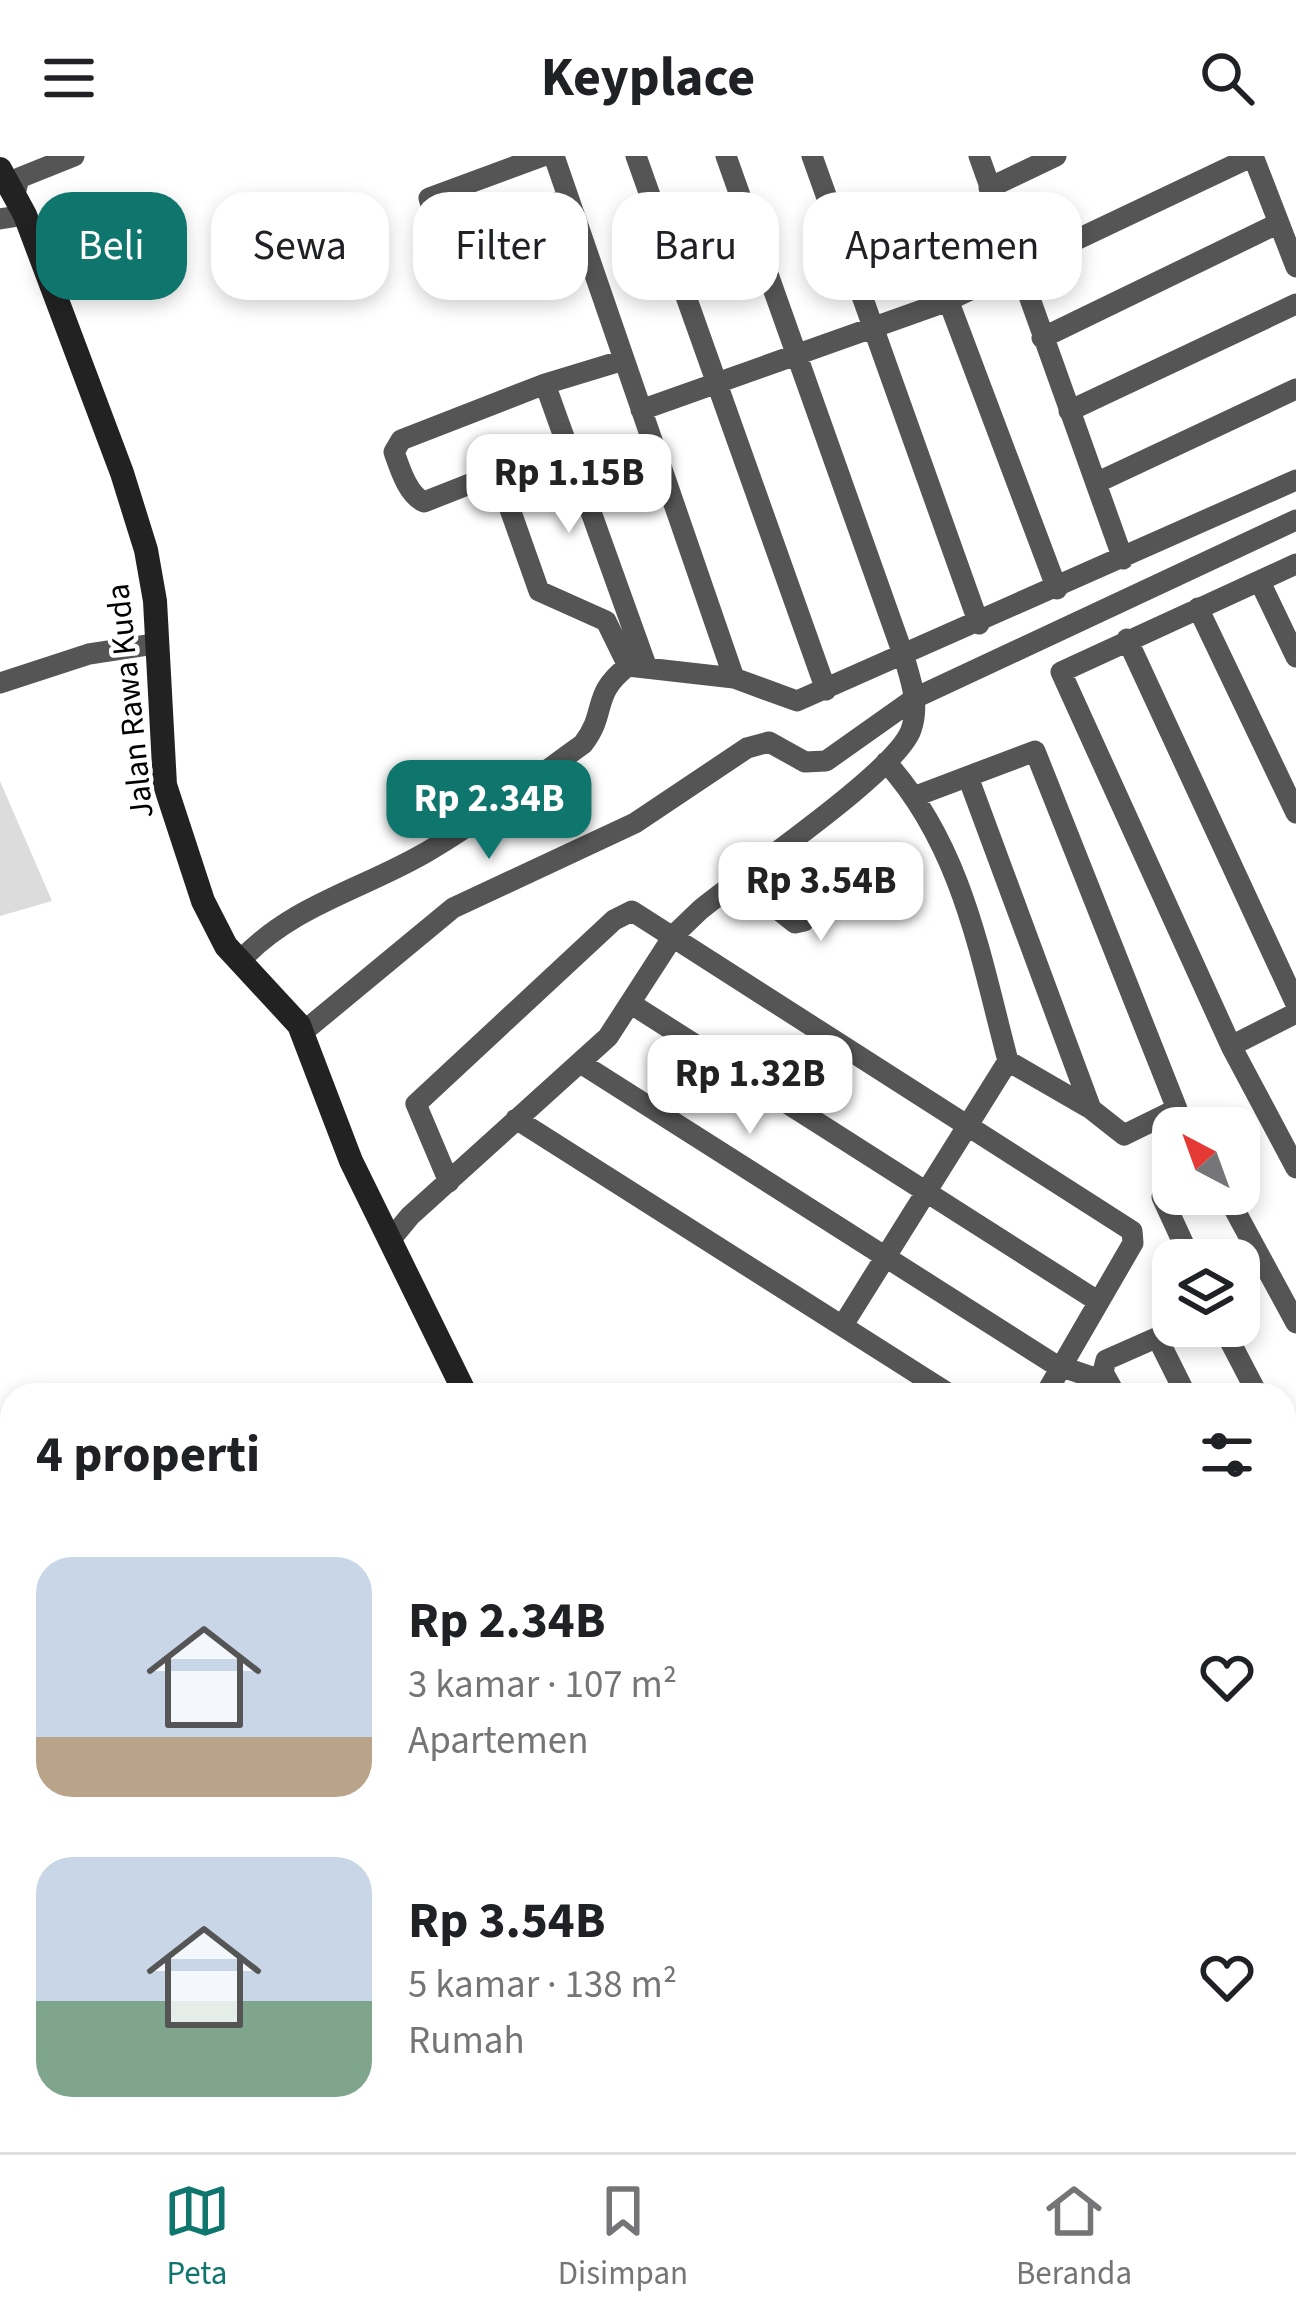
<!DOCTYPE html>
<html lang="id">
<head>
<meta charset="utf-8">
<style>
  :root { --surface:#fff; --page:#f6f6f6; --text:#202124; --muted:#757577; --line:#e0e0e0; --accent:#0f766e }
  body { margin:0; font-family:"Source Sans 3",sans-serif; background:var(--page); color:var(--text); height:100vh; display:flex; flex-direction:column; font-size:45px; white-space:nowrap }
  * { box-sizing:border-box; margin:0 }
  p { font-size:39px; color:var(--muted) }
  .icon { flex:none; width:66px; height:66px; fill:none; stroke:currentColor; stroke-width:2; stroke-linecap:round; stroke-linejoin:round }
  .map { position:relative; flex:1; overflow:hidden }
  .drawer { position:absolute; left:0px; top:1227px; width:1296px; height:771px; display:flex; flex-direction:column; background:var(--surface); border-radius:36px 36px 0 0; box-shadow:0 6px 18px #0003 }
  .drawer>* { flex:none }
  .hud { position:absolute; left:36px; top:36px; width:1224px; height:108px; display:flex; gap:24px }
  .needle { width:78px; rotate:319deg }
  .fabs { position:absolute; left:1152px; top:951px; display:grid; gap:24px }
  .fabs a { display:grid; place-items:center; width:108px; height:108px; border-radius:24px; background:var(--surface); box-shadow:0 6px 18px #0003; font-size:60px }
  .price { position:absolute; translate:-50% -102px; padding:0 27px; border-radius:24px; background:#fff; color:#222; font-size:39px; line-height:78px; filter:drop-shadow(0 3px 6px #0008) }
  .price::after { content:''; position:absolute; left:50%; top:72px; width:36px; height:27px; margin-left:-18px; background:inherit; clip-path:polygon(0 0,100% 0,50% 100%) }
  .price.active { background:var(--accent); color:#fff }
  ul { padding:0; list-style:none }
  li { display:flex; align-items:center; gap:36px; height:300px; padding:0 36px }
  li span { display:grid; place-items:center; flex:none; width:336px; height:240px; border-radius:36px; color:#555 }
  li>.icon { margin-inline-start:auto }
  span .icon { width:144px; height:144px; fill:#fffc; stroke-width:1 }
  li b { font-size:51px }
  h2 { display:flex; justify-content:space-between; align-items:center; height:144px; padding:0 36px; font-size:51px }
  .chip { padding:0 42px; border-radius:36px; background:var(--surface); box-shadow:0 6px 18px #0003; font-size:42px; line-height:108px }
  .chip.active { background:var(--accent); color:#fff }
  header { display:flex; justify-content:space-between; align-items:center; height:156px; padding:0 36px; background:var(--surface); font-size:54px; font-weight:700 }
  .tab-bar { display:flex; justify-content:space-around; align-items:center; height:168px; border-top:3px solid var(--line); background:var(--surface); font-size:33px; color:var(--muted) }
  .tab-bar a { display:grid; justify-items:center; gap:6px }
  .tab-bar .active { color:var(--accent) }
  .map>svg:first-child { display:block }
</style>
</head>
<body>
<header><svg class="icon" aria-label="menu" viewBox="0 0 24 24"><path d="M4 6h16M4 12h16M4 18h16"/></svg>Keyplace<svg class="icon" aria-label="search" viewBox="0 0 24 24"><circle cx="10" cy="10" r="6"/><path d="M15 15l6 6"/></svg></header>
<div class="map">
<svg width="1296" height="1996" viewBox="0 0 1296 1996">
  <rect width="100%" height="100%" fill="#fff"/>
  <path fill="#dcdcdc" d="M0,625L52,745L0,760Z"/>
  <path fill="#c4c4c4" stroke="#999" stroke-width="3" d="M1290,1586L1296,1592V1615L1284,1602Z"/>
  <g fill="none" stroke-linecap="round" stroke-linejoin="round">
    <path stroke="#555" stroke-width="21" d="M543,0L429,42L441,84L566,43
      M554,0L734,522
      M636,0L826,534
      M812,0L979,468
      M979,0L1123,403
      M989,32L1056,0
      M15,38L19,22L74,0
      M0,63L25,59
      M918,64L1057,433
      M1042,182L1279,67
      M624,204L545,228L401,284L394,296C400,313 408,339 424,346L490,320L500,325L539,435L606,465L628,510L734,522L797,545L1296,324
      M545,228L647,512
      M641,254L945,146L1253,0L1296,111
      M1069,255L1296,148
      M1096,327L1296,233
      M1296,408L1061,516L1231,890L1296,1012
      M1260,426L1296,501
      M1198,452L1296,657
      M1127,483L1296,848
      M0,527L89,498L154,488
      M968,621L1091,953
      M916,640L1035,595L1177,953L1124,979L1091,953L1008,905
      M738,722L795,767L804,765L764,700
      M240,805C293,748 365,733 430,694C483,662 533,624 583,588C608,556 590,539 628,510
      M633,849L1099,1146
      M303,876L453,752L635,667L747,592L769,586L805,606L826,605L915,542L1296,364
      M1231,890L1296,857
      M582,908L1054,1208L1109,1227
      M516,963L951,1239
      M449,1026L416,948L614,764L632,755L1132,1075L1133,1087L1045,1239
      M1226,1038L1296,1167
      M1162,1041L1191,1104
      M391,1083L410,1060L608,881L674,779L700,754C742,719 896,616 911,574C920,549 911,525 904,501L726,0
      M843,1169L1008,905C980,799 962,690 886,606
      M1222,1170L1258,1239
      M1158,1183L1186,1239
      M1113,1234L1103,1216L1106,1204L1183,1170
      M1284,1289L1296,1312
      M1284,1398L1296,1393
      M1284,1423L1296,1447
      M1284,1657L1296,1683"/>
    <path stroke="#222" stroke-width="24" d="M0,13L25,59L122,317L146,394L155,445L165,629L203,745L226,790L299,869L351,1005L466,1239
      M616,1986L618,1996"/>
  </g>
  <g text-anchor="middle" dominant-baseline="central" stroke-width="9" stroke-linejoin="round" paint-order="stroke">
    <g font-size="33" fill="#000" stroke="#fff">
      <text transform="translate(130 545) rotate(-96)">Jalan Rawa Kuda</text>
    </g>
  </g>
</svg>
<div class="fabs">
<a><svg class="needle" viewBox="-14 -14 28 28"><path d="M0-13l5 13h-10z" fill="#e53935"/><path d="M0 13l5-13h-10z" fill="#757577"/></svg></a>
<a><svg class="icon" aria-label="layers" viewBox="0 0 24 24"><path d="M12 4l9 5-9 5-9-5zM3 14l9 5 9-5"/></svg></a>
</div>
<b class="price" style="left:569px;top:380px">Rp 1.15B</b>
<b class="price active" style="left:489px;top:706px">Rp 2.34B</b>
<b class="price" style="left:821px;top:788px">Rp 3.54B</b>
<b class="price" style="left:750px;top:981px">Rp 1.32B</b>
<div class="hud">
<a class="chip active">Beli</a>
<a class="chip">Sewa</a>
<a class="chip">Filter</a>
<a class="chip">Baru</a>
<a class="chip">Apartemen</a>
</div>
<section class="drawer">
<h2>4 properti<svg class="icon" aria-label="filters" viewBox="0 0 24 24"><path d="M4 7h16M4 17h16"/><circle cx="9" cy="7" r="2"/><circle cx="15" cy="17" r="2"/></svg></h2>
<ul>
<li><span style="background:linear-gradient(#c9d6e8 75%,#b9a48a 0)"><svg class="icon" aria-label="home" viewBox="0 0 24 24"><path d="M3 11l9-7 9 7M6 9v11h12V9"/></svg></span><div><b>Rp 2.34B</b><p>3 kamar · 107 m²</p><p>Apartemen</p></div><svg class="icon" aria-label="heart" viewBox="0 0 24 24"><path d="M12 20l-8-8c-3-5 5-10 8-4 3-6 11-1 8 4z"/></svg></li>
<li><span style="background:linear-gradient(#c9d6e8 60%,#7fa58c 0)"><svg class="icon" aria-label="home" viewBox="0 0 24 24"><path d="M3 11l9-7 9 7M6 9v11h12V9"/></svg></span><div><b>Rp 3.54B</b><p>5 kamar · 138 m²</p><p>Rumah</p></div><svg class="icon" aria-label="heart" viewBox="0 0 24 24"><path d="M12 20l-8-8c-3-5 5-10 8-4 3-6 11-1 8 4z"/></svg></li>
</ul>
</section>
</div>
<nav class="tab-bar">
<a class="active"><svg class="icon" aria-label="map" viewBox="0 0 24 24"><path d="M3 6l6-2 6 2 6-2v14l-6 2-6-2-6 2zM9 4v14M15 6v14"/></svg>Peta</a>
<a><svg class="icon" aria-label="saved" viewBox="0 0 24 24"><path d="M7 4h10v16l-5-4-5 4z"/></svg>Disimpan</a>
<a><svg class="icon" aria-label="home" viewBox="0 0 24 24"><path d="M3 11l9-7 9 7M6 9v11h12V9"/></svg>Beranda</a>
</nav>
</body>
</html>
